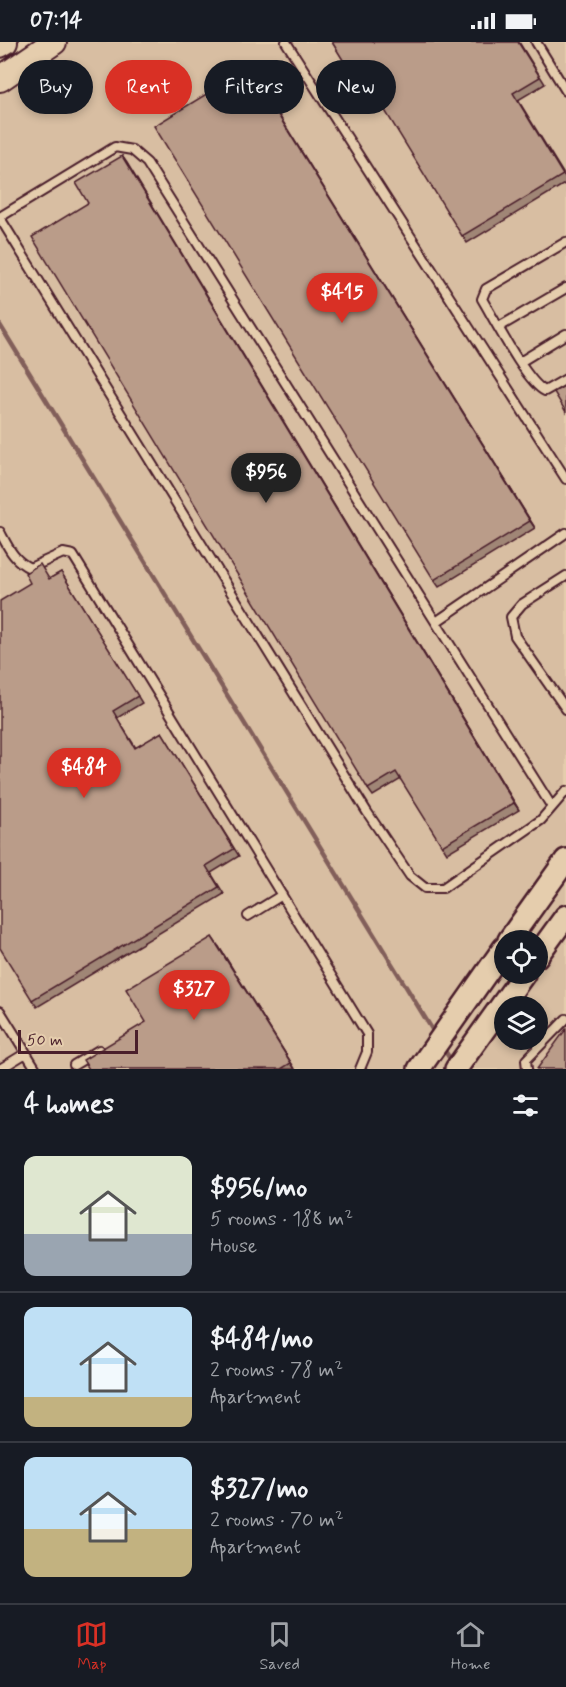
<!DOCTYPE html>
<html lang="en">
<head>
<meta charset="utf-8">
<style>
  :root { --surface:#171b24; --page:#20242c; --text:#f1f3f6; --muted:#9ea1a6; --line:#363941; --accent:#d93025 }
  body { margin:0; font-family:Mynerve,sans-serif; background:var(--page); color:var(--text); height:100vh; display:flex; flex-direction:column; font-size:22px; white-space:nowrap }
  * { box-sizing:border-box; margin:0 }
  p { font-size:20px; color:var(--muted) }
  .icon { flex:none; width:33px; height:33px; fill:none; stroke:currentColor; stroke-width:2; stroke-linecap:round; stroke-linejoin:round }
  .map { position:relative; height:1027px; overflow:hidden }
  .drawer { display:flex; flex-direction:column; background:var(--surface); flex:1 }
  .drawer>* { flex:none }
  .banner { position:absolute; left:18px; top:18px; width:531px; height:54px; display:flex; gap:12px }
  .tools { position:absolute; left:494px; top:888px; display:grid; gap:12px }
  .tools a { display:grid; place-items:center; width:54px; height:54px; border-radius:50%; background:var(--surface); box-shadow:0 3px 9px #0003; font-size:30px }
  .scale { position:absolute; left:18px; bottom:15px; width:120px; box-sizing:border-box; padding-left:6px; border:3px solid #4a1f2b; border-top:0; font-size:16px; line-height:21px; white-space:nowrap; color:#4a1f2b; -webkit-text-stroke:4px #e5cdad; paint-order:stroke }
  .price { position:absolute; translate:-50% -51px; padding:0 14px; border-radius:21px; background:var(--accent); color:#fff; font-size:20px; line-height:39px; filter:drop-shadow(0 2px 3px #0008) }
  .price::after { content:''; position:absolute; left:50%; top:36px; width:18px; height:14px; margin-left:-9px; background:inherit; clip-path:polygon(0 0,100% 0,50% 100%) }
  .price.selected { background:#222; color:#fff }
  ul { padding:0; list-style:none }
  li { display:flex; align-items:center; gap:18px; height:150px; padding:0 24px }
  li+li { border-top:2px solid var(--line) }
  li span { display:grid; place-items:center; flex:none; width:168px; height:120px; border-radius:12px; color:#555 }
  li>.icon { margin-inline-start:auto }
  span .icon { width:72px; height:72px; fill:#fffc; stroke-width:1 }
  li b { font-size:26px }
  h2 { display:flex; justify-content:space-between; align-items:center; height:72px; padding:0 24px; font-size:26px }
  .chip { padding:0 21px; border-radius:27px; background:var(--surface); box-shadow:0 3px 9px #0003; font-size:21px; line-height:54px }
  .chip.selected { background:var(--accent); color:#fff }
  .status { display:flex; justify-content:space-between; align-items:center; height:42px; padding:0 30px; background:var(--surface); direction:ltr }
  .status svg { height:16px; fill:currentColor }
  .tabs { display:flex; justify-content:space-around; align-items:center; height:84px; border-top:2px solid var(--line); background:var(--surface); font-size:16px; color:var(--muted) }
  .tabs a { display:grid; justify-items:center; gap:3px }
  .tabs .selected { color:var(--accent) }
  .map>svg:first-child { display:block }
</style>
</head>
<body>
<div class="status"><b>07:14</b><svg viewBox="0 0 49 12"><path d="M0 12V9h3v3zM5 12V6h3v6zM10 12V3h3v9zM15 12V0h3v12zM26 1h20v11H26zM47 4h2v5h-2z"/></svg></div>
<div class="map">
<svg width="566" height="1027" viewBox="0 0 566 1027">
  <rect width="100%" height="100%" fill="#e5cdad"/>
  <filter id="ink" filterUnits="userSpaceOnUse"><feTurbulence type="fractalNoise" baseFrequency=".0167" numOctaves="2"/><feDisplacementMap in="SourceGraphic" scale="12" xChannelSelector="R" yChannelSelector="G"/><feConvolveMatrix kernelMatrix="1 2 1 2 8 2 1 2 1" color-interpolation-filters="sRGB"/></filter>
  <g filter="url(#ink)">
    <path fill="#d8bea2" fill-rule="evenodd" d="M33,0H566V1027H0V21ZM504,898H537V932H504ZM504,964H537V998H504Z"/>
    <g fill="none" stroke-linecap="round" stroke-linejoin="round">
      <path stroke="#825f5a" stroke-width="4.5" d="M0,283L435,992
        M442,1004L452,1020"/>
      <g stroke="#4a1f2b" stroke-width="12">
        <path id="service" d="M286,0L566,437
          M536,0L566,49
          M0,175L115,105L132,108L147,121L552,765
          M0,176L367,770L410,834L425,846H443L541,778L566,749
          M566,200L486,247L482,257C494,277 527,341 545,349L566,337
          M499,285L566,246
          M520,320L566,292
          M0,490C8,505 14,519 30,526L63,511L73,513L367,992V1010L360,1027
          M566,534L522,562L511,575L515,594L566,667
          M436,580L566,491
          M248,874L282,853
          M0,969L36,1027
          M74,1023L99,1008
          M0,1027L26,1011
          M527,1027L526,1018L566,977"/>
      </g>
      <g stroke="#4a1f2b" stroke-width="26">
        <path id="secondary" d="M509,898L566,818
          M537,914L566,874
          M419,1027L504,906
          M456,1027L524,932"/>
      </g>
      <g stroke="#4a1f2b" stroke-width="28">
        <path id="primary" d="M0,3L5,0
          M0,37L54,0"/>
      </g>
      <use href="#service" stroke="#e5cdad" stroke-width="8"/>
      <use href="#secondary" stroke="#e5cdad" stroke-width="21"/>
      <use href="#primary" stroke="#e5cdad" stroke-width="24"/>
    </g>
    <path fill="#a08676" stroke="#4a1f2b" stroke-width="1.5" d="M332,0H519L545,42L518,58L566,136V141L467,201L364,33L356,38Z
      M249,26L535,486L439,545L434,538Z
      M122,114L519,768L447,811L401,737L373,754L368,747L88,161Z
      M61,530L142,661L117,676L136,706L162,690L239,814L211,831L224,852L37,965L32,958L30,541L49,537Z
      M219,905L295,1027H89L146,980Z"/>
    <path fill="#826d60" stroke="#4a1f2b" stroke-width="1.5" d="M249,26L254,33L535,486L530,479Z
      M122,114L127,121L519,768L514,761Z
      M212,895L219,905L295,1027L291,1021Z"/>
    <path fill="#ba9c89" stroke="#4a1f2b" stroke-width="1.5" d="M332,0H518L540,35L513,51L563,133L462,194L359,26L351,31Z
      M249,26L530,479L434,538L154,84Z
      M122,114L514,761L442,804L396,730L368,747L32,195L88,161L76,141Z
      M566,343V370L554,350Z
      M40,522L49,537L61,530L138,654L113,669L135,706L162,690L234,807L206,824L219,845L32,958L0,906V559L30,541L25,531Z
      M212,895L291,1021L281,1027H89L83,1018L146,980L126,947Z
      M566,987V1027H537Z"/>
  </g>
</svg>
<div class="tools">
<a><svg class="icon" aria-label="locate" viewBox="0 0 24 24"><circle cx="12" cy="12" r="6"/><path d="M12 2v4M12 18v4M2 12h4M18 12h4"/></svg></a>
<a><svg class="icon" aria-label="layers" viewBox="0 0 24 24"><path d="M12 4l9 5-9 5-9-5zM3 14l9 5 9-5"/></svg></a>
</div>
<div class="scale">50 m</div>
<b class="price" style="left:342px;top:282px">$415</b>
<b class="price selected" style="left:266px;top:462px">$956</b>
<b class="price" style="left:84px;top:757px">$484</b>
<b class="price" style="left:194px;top:979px">$327</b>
<div class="banner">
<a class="chip">Buy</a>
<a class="chip selected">Rent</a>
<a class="chip">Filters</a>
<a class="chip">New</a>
</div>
</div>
<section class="drawer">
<h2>4 homes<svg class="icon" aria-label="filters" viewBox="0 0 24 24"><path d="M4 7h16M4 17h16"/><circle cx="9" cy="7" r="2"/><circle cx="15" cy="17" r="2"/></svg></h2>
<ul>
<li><span style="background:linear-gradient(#dfe7d0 65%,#9aa5b1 0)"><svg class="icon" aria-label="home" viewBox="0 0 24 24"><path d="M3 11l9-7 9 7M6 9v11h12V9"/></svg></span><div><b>$956/mo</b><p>5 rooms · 188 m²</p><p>House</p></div></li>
<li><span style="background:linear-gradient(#bfe0f5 75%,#c2b280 0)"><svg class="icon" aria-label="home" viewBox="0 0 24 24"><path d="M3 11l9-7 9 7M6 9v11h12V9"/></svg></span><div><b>$484/mo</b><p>2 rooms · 78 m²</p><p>Apartment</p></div></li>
<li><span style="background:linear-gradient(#bfe0f5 60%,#c2b280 0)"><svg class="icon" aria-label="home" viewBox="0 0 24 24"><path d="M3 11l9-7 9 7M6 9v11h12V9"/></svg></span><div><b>$327/mo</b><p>2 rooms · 70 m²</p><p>Apartment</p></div></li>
</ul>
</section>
<nav class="tabs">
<a class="selected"><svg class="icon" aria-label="map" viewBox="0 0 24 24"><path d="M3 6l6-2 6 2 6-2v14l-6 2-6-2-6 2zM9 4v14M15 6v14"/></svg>Map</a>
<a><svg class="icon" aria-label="saved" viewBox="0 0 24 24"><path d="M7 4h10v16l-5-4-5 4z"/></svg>Saved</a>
<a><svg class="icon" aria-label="home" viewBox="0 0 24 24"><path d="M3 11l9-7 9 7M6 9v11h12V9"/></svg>Home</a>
</nav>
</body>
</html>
